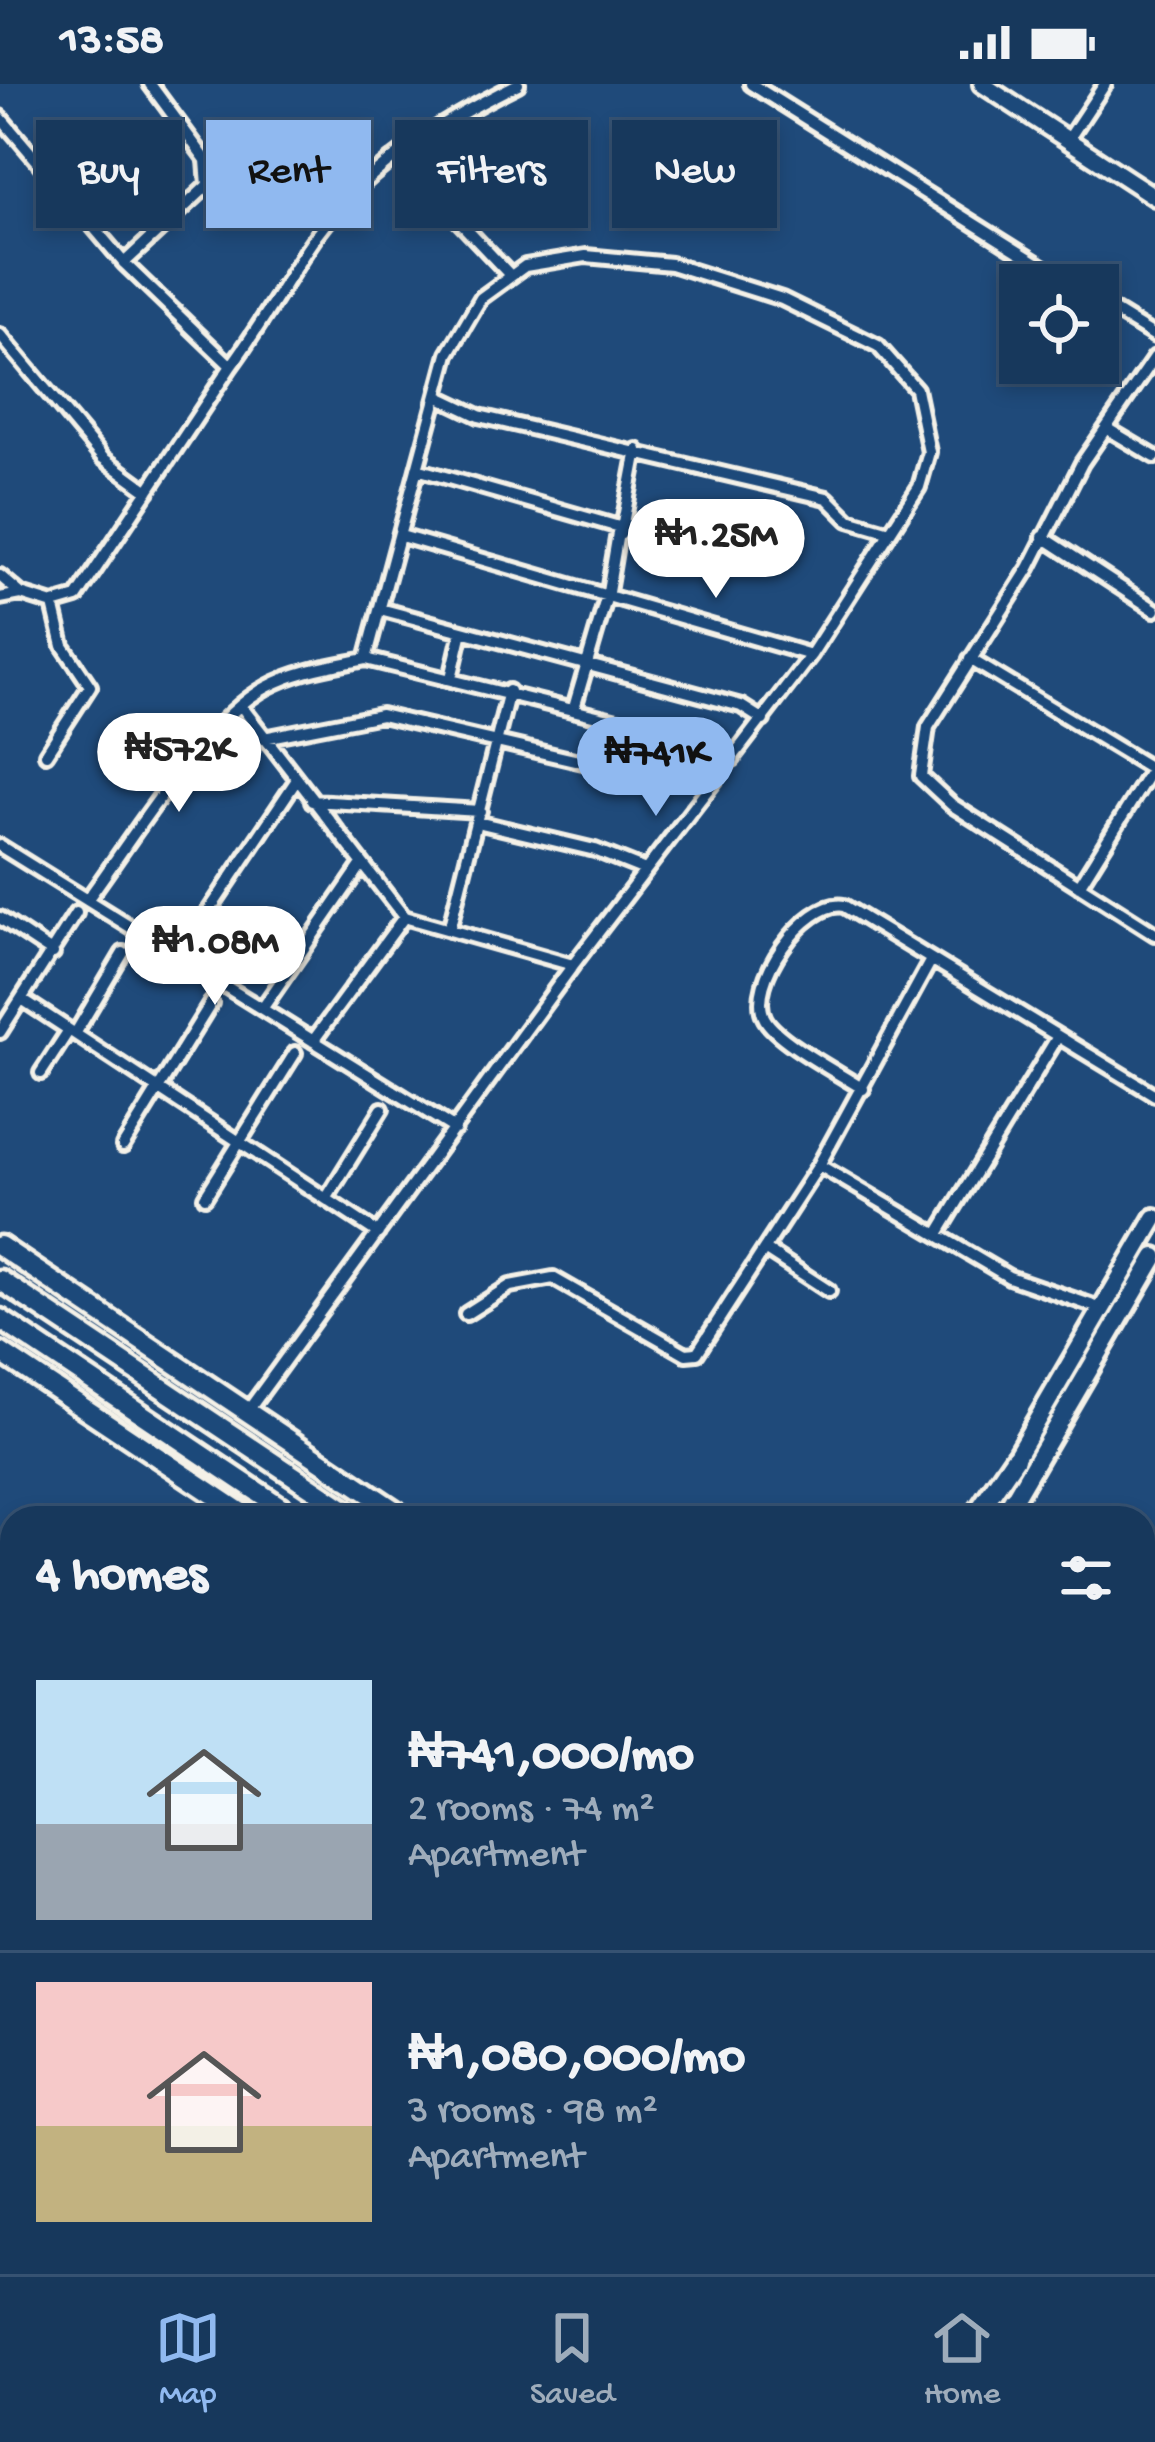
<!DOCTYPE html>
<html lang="en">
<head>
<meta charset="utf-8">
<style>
  :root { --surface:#17385c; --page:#203f62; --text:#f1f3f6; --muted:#9eacbb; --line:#365272; --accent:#90b9f0 }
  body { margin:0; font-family:"Gochi Hand",sans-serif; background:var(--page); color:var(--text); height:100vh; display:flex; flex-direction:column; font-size:45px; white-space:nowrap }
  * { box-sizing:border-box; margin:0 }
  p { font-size:39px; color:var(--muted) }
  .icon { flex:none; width:66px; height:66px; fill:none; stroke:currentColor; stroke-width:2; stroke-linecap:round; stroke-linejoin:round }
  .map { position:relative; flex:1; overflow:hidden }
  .panel { position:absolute; left:0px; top:1422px; width:1155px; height:768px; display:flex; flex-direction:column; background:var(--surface); border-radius:36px 36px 0 0; box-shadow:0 6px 18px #0003,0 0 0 3px var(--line) }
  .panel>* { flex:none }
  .guide { position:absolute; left:36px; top:36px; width:1083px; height:108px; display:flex; gap:24px }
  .fabs { position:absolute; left:999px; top:180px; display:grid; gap:24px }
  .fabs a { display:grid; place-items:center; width:120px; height:120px; border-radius:0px; background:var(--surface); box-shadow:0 6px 18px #0003,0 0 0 3px var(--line); font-size:60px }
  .price { position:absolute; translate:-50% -102px; padding:0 27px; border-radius:42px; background:#fff; color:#222; font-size:39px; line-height:78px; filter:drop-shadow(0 3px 6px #0008) }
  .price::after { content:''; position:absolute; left:50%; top:72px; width:36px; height:27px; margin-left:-18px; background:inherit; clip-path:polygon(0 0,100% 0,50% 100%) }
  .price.active { background:var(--accent); color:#111 }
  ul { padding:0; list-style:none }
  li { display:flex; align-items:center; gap:36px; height:300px; padding:0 36px }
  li+li { border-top:3px solid var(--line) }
  li span { display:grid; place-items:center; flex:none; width:336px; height:240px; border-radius:0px; color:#555 }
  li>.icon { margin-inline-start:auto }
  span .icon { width:144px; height:144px; fill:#fffc; stroke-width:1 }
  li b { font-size:51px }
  h2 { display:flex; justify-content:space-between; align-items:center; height:144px; padding:0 36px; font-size:51px }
  .pill { padding:0 42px; border-radius:0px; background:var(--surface); box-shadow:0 6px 18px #0003,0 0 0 3px var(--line); font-size:42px; line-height:108px }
  .pill.active { background:var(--accent); color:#111 }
  .status { display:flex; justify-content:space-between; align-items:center; height:84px; padding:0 60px; background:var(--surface); direction:ltr }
  .status svg { height:33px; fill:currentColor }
  .tabs { display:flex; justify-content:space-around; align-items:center; height:168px; border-top:3px solid var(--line); background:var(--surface); font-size:33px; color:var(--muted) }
  .tabs a { display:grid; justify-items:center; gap:6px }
  .tabs .active { color:var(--accent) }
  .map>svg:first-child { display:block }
</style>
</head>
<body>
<div class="status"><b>13:58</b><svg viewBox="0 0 49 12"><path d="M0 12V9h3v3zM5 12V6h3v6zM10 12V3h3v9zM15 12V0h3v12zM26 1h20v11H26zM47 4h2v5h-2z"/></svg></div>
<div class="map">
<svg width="1155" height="2190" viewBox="0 0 1155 2190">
  <rect width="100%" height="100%" fill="#1f4a7a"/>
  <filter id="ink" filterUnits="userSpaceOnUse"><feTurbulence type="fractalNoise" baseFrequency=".00833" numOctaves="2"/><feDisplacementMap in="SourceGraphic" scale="24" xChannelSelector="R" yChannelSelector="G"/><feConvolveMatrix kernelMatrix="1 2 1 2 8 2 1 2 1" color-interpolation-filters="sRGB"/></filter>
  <g filter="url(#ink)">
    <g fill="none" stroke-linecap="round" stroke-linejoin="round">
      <g stroke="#f4f1e8" stroke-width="20">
        <path id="street" d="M751,0L1072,201
          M0,33L124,179L231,282L77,513L53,520L21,510
          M1068,56L1105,0
          M397,72L508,189
          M124,179L208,101L206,76L150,0
          M1098,217L1155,252
          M0,251L103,374L148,407
          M1155,273L1082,379L1029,484L928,643L921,692L952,721L1155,850
          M231,282C259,244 282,204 307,165C358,87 437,40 518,0
          M437,312L479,332L827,414L849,436L890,448
          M1106,344L1155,373
          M417,385L619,443L608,508L574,624
          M621,450L637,366
          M401,452L811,571
          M1043,453L1155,526
          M0,492L21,510L0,514
          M380,525L741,622L763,636
          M970,575L1152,685
          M451,594L462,547
          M241,622L404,833L573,881
          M264,654L381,631L639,691
          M46,670L90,602L63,562L53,520
          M312,717L480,727
          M477,738L595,766L645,786
          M0,762L455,1045
          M1079,802L1153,683
          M87,816C131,757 204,636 267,603C298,586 332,582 366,575L706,659L733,675
          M0,834L53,869
          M449,846L509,607
          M178,873L296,697
          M25,917L378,1149
          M262,925L360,783
          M0,948L76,829
          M75,950L123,869
          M313,957L404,833
          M41,989L69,946
          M863,1005C839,989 777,957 765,935C745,901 806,815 844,822L1155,1011
          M123,1062L211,919
          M819,1081L1009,1193L1102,1225
          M205,1113L295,969
          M326,1115L382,1025
          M938,1150L1057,954
          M766,1166L829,1207
          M466,1230L510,1202L553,1194L686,1270L697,1269L819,1081L931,876
          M247,1328L573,881L811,571L919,403L929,368L916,305L878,262L782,215L671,180L586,172L525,182L481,214L448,270L366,575
          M0,1886L12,1865
          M0,2128L12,2108
          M217,2178L237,2190
          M614,2178L631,2190
          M915,2178L933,2190
          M101,2190L108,2178
          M244,2190L252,2178
          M402,2190L410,2178
          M544,2190L552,2178
          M724,2190L732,2178
          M872,2190L881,2178"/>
      </g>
      <g stroke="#f4f1e8" stroke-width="24">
        <path id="secondary" d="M982,0L1155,113"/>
      </g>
      <g stroke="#f4f1e8" stroke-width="26">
        <path id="primary" d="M1015,1374L1155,1134
          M1014,1415L1155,1173"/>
      </g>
      <g stroke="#f4f1e8" stroke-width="27">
        <path id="highway" d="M0,1162L406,1434
          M0,1196L357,1434
          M0,1235L297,1434
          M0,1268L249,1434
          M974,1434L1015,1374
          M1003,1434L1014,1415
          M1143,1933L1155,1941
          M1143,1966L1155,1974
          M1143,2006L1155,2014
          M1143,2045L1155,2053"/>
      </g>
      <use href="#street" stroke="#1f4a7a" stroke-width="10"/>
      <use href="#secondary" stroke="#1f4a7a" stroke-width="15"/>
      <use href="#primary" stroke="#1f4a7a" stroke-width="16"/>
      <use href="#highway" stroke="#1f4a7a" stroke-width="18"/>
    </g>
  </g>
</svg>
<div class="fabs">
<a><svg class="icon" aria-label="locate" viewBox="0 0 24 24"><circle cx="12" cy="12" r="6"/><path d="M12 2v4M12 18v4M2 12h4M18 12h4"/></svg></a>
</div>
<b class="price" style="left:716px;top:517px">₦1.25M</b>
<b class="price" style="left:179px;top:731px">₦572K</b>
<b class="price active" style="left:656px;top:735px">₦741K</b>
<b class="price" style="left:215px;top:924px">₦1.08M</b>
<div class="guide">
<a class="pill">Buy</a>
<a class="pill active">Rent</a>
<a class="pill">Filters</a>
<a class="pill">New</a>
</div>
<section class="panel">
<h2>4 homes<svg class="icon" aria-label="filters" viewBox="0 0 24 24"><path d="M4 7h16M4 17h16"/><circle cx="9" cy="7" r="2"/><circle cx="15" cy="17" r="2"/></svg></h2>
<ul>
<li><span style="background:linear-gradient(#bfe0f5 60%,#9aa5b1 0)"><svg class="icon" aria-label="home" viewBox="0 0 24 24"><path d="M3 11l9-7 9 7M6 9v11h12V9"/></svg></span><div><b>₦741,000/mo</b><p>2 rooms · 74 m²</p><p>Apartment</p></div></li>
<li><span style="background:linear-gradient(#f6c9c9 60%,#c2b280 0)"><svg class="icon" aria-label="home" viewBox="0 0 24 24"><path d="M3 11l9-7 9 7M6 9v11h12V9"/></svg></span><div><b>₦1,080,000/mo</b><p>3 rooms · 98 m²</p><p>Apartment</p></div></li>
</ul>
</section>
</div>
<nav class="tabs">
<a class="active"><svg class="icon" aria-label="map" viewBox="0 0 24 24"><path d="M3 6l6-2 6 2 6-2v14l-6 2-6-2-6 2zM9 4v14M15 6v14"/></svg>Map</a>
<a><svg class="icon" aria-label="saved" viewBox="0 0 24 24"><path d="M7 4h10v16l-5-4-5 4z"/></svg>Saved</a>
<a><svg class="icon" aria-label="home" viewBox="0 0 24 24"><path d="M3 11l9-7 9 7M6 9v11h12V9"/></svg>Home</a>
</nav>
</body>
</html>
